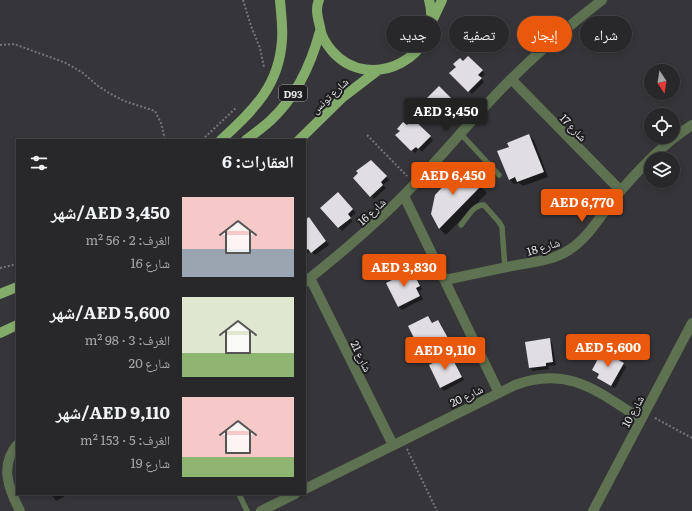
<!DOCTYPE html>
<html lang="ar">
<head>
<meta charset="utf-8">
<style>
  :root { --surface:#28282b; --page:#343437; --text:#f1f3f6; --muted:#a5a6a9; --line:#444447; --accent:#ea580c }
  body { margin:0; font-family:Literata,"Noto Naskh Arabic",serif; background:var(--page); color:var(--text); direction:rtl; height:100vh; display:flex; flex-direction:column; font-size:15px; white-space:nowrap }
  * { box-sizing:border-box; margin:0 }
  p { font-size:13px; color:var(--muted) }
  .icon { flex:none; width:22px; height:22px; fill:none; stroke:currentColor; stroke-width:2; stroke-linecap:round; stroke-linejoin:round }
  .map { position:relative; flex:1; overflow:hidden; direction:ltr }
  .details { position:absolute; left:16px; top:139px; width:290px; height:356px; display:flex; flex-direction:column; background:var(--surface); border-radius:0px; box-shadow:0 2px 6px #0003,0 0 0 1px var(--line); direction:rtl }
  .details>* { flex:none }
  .banner { position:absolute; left:318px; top:16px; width:314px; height:36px; direction:rtl; display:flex; gap:8px }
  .needle { width:26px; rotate:168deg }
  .fabs { position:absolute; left:644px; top:64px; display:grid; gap:8px }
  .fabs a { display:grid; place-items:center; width:36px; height:36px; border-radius:50%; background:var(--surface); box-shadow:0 2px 6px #0003,0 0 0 1px var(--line); font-size:20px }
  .price { position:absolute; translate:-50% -34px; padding:0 9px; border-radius:4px; background:var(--accent); color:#fff; font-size:13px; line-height:26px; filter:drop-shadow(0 1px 2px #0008) }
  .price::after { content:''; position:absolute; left:50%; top:24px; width:12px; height:9px; margin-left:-6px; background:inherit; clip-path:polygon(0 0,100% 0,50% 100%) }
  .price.on { background:#222; color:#fff }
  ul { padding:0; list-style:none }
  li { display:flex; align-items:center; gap:12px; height:100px; padding:0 12px }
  li span { display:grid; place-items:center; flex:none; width:112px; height:80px; border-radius:0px; color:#555 }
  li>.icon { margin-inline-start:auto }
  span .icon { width:48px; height:48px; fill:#fffc; stroke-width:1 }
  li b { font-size:17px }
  h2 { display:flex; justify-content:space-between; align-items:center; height:48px; padding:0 12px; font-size:17px }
  .tag { padding:0 14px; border-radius:18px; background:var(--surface); box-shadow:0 2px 6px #0003,0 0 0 1px var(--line); font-size:14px; line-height:36px }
  .tag.on { background:var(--accent); color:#fff }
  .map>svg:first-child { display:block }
</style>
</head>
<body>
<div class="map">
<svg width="692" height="511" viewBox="0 0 692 511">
  <rect width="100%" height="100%" fill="#363539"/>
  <path fill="#0007" d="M468,57L485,74L481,78L484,82L472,94L451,73Z
    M439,87L457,106L452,111L456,115L444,126L423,104Z
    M413,120L433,140L422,152L419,149L415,153L396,135Z
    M529,135L534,140L548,177L523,186L519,183L514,184L509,179L510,148Z
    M371,161L389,180L383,185L386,188L374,199L354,178Z
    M480,186L487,193L446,235L440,229L432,214Z
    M341,196L356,213L350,218L353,221L342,231L321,208Z
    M305,221H312L329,245L315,255L311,251L305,255Z
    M412,272L415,275L422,289L419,291L423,299L402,310L399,307Z
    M428,317L433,324L438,321L441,324L450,341L425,354L422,351Z
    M549,339L552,342L556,365L548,366L549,369L533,371L530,368L526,343Z
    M450,356L453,359L464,380L444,391L441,388L430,366Z
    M623,364L626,367L615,388L601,381L598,378L599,375L593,370Z
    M51,494H69L56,501Z"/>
  <path fill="#e0dee3" d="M468,56L483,70L478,75L482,78L468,92L449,73L456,67L453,64L460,58L463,61Z
    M439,86L455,102L450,107L454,111L441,123L421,104Z
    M413,119L431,136L418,149L416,147L411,151L395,135L400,131L397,129L403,122L407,125Z
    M529,134L544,172L517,182L515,177L509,180L497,151L509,147L507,143Z
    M371,160L387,176L381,182L383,185L370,197L353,178L358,173L356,171Z
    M461,167L481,186L439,229L431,214L435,195Z
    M338,192L353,209L348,214L351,218L338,228L320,208Z
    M309,217L326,241L311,253L308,249L305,251V220Z
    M412,270L420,286L416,288L420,296L398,307L386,283Z
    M428,316L432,323L438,320L448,338L421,352L408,326Z
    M550,338L553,362L546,363V366L529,368L525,342Z
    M602,351L624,363L611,386L597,378L599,374L592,370Z
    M450,354L462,377L440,388L429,365Z"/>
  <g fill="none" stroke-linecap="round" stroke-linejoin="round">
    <path stroke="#767578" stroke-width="2" stroke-dasharray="2 2" stroke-linecap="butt" d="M243,0L251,26L260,48L264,67
      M0,45L14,44L66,63L83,73L98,86L111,94L124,101L155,111L161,123L165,140
      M367,135L407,176
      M202,140L237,107
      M0,268L17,264
      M655,418L692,438
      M407,449L437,511"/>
    <path stroke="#5e7252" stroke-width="5.5" d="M460,133L499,175
      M461,225C467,218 474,204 484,205L499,222L502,227L505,268
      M239,494L247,511"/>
    <path stroke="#5e7252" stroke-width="10" d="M511,79L621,191
      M404,196L499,393
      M310,278L393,445
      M445,280C469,275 493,270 517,265C534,262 554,260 569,250C588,238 599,218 613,200C636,172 661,145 692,125
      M305,282C339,255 372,227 403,196C433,166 460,133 489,102C523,65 562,31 602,0
      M17,445C0,465 8,488 20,511
      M305,489L515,385C569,365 598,392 641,419
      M261,511L295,494
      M593,511L692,323"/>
    <path stroke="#83ac6a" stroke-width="10" d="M319,0C315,9 318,18 320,27C321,36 326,44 332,51C370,95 445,56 429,0
      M433,19L442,0
      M221,140C253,110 279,87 282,40C283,27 281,13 280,0
      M246,140C254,134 262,128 270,121C296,97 311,65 320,31
      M299,140L343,97L377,71
      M0,294L17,287
      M0,333L17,325"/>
  </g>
  <g text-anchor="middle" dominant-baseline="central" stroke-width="4" stroke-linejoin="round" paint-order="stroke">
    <rect fill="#1e1d1f" stroke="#a8a7aa" stroke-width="1" x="279" y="85" width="28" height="16" rx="3"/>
    <g font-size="10" font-weight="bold" fill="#e3e2e5">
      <text x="293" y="93">D93</text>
    </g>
    <g font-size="11" fill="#e3e2e5" stroke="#1e1d1f">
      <text transform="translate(329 95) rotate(-43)">شارع تونس</text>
      <text transform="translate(574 127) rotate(46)">شارع 17</text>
      <text transform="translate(371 211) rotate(-43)">شارع 16</text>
      <text transform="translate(543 246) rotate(-17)">شارع 18</text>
      <text transform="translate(362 356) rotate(64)">شارع 21</text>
      <text transform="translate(466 395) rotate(-26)">شارع 20</text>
      <text transform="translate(632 411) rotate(-62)">شارع 10</text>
    </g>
  </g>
</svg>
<div class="fabs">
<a><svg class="needle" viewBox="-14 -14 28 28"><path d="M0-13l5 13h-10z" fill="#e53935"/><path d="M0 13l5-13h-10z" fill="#a5a6a9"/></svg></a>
<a><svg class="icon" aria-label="locate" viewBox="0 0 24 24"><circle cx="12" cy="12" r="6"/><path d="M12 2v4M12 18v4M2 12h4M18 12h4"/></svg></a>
<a><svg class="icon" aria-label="layers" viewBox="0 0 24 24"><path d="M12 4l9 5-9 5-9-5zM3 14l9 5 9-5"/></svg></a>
</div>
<b class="price on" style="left:446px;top:132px">AED 3,450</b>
<b class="price" style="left:453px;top:196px">AED 6,450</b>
<b class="price" style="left:582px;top:223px">AED 6,770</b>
<b class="price" style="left:404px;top:288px">AED 3,830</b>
<b class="price" style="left:608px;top:368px">AED 5,600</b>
<b class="price" style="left:445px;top:371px">AED 9,110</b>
<div class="banner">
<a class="tag">شراء</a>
<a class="tag on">إيجار</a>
<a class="tag">تصفية</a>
<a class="tag">جديد</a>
</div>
<section class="details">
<h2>العقارات: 6<svg class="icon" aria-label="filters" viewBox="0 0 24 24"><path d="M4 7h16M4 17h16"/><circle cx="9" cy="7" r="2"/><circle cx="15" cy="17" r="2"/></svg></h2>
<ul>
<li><span style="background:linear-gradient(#f6c9c9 65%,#9aa5b1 0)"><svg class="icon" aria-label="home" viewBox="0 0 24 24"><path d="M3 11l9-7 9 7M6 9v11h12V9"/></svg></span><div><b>AED 3,450/شهر</b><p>الغرف: 2 · 56 m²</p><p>شارع 16</p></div></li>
<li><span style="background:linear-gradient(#dfe7d0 70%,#8fb573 0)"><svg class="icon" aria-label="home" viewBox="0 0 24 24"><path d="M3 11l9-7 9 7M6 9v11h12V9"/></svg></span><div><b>AED 5,600/شهر</b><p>الغرف: 3 · 98 m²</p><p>شارع 20</p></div></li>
<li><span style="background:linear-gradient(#f6c9c9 75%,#8fb573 0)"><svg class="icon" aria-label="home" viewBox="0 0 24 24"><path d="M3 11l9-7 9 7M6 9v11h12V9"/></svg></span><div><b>AED 9,110/شهر</b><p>الغرف: 5 · 153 m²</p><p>شارع 19</p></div></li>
</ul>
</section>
</div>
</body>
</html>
